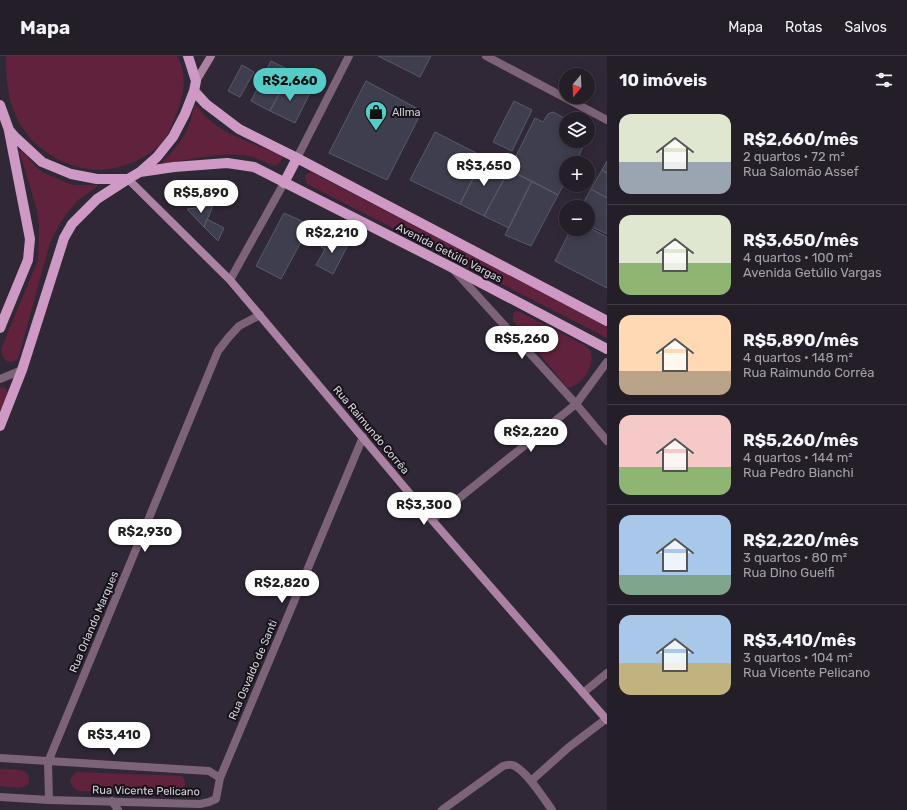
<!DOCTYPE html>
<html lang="pt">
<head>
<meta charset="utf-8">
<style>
  :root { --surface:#241e28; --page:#2c2730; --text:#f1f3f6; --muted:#a3a2a8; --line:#413c45; --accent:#54cdc8 }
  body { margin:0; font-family:Rubik,sans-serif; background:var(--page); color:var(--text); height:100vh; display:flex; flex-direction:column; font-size:15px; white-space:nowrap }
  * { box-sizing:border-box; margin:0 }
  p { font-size:13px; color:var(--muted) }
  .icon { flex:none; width:22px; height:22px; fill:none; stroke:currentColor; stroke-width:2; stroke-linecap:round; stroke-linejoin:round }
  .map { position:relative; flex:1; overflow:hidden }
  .sheet { display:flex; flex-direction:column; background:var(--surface); width:300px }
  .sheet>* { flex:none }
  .needle { width:26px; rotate:199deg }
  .tools { position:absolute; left:559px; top:12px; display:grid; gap:8px }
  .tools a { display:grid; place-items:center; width:36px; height:36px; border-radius:50%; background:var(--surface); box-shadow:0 2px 10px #0003,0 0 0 1px var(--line); font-size:20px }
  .price { position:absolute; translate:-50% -34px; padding:0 9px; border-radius:14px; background:#fff; color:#222; font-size:13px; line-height:26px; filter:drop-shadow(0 1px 2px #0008) }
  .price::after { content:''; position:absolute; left:50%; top:24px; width:12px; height:9px; margin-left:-6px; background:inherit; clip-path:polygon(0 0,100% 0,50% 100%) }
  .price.active { background:var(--accent); color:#111 }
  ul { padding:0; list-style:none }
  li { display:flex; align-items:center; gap:12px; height:100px; padding:0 12px }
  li+li { border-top:1px solid var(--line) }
  li span { display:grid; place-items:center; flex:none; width:112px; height:80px; border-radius:12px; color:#555 }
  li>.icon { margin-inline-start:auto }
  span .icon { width:48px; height:48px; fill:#fffc; stroke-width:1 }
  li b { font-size:17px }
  h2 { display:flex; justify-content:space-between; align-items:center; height:48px; padding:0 12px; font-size:17px }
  header { display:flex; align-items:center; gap:24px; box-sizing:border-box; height:56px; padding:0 20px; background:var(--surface); border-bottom:1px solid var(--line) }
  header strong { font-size:19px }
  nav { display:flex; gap:22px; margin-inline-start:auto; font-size:14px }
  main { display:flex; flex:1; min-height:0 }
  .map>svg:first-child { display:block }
</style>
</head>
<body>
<header>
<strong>Mapa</strong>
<nav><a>Mapa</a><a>Rotas</a><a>Salvos</a></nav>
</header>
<main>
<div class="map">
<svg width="607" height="754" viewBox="0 0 607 754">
  <rect width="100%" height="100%" fill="#302836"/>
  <path fill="#60223c" d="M6,0H177C187,16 185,36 178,53C173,66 169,80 159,90C153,96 144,101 136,105C124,110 111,114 98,114C65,113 31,92 17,62C7,43 6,21 6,0Z
    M195,49C200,52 203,58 208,63C212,66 216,69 220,72C239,84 261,90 281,99L283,102L279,107L275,110C266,107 258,102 249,100C223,95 193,103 167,107H162C173,95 184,83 190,67C192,62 192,56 194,51Z
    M18,95H22L38,113L48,119L73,129H98L94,133L77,145L62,164L50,187L18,303C8,310 3,304 1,293L38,204L39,171L37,154L22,104Z
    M311,116L607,270V282L307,128L305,123V119Z
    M515,255L520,256L588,291C599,305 583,330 568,332L564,328L513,265V258Z
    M0,331L5,332L7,334V339L0,357Z
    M0,713C11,714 34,710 28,729C20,734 9,731 0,730Z
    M77,716L182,720C187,726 185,732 182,738L177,739L79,735C69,731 67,722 77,716Z"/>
  <path fill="#3e3e4e" stroke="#5b5a6c" d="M378,0H431L420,21Z
    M271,5L291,15L270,55L251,45Z
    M242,9L254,16L240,41L228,35Z
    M286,25L310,37L295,67L270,55Z
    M366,25L422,55L387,124L329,97Z
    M514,45L532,54L512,95L493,86Z
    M553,56L566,63V85H581L585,87L575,107H566V124L558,139L509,114L535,62L543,66L548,58Z
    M435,76L484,101L460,148L410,124Z
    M484,101L509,114L484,160L460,148Z
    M607,105V117L602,114Z
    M509,114L532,125L509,172L484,160Z
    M602,114L607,117V142L591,133Z
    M532,125L558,139L531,190L505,179Z
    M591,133L607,142V178L588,169V151H581Z
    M213,150L204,171L187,153Z
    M284,157L310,169L281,223L256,210Z
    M207,163L224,172L218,185L204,171Z
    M588,171L607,181V232L555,205L571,173H588Z
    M328,178L348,189L333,218L316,209L325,193L321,191Z"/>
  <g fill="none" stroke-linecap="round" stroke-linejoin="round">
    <path stroke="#7d6378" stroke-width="8" d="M531,725L569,691L606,663
      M442,754L503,710C506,709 509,708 512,709C525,712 544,743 552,754"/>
    <path stroke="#7d6378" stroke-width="8" d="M486,0L607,64
      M297,102L349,0
      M453,213L576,348L607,385
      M230,224L284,127
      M0,323L22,314
      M432,464L576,348L607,306
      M583,637L607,617
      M49,744L48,706L218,295L228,282L239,270L260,259
      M112,745L118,754"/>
    <path stroke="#7d6378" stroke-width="8" d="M0,702L209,715L220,722
      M0,741L49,744L200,748L209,746L216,743L220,722L363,381"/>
    <path stroke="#ab82a3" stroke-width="8" d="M196,25L211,0
      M128,123L230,224L432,464L607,664"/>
    <path stroke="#ce99c4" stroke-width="10" d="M194,35L206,48L239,73L297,102L607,265
      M0,49L9,74L15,81L42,106L71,118L97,123H128L140,116L157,101L173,81L185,58L194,35L196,25L188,0
      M140,116L174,111L227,107L254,111L451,211L607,293
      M284,127L297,102
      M0,272L28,204L30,183L9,75
      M0,370L22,314L64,182L72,168L97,143L128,123"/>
  </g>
  <defs>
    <g id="shop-pin" transform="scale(1.15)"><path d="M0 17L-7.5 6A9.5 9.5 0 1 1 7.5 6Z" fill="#54cdc8" stroke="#161219"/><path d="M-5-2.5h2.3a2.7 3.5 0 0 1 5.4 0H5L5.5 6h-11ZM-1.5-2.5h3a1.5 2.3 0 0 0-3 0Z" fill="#111"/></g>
  </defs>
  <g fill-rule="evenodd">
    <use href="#shop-pin" x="376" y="56"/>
  </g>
  <g text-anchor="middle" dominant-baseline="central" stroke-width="4" stroke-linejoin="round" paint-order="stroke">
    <g font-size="11" fill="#d7d2db" stroke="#161219" text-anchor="start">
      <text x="392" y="56">Allma</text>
    </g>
    <g font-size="11" fill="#d7d2db" stroke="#161219">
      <text transform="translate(449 197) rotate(27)">Avenida Getúlio Vargas</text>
      <text transform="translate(371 374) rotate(50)">Rua Raimundo Corrêa</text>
      <text transform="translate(94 566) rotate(-67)">Rua Orlando Marques</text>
      <text transform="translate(253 614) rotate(-67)">Rua Osvaldo de Santi</text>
      <text transform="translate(146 735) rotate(1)">Rua Vicente Pelicano</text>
    </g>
  </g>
</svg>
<div class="tools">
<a><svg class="needle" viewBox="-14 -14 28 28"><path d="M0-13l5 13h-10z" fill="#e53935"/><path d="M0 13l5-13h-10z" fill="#a3a2a8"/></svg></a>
<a><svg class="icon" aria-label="layers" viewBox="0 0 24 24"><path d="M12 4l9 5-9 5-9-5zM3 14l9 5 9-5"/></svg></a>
<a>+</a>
<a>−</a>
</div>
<b class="price active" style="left:290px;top:46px">R$2,660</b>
<b class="price" style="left:484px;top:131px">R$3,650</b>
<b class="price" style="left:201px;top:158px">R$5,890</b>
<b class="price" style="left:332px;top:198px">R$2,210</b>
<b class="price" style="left:522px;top:304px">R$5,260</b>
<b class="price" style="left:531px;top:397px">R$2,220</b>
<b class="price" style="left:424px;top:470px">R$3,300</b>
<b class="price" style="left:145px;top:497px">R$2,930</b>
<b class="price" style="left:282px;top:548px">R$2,820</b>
<b class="price" style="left:114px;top:700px">R$3,410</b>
</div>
<section class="sheet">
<h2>10 imóveis<svg class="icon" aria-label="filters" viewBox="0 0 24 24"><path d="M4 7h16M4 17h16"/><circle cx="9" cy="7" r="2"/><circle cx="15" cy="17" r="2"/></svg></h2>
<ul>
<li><span style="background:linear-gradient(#dfe7d0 60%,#9aa5b1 0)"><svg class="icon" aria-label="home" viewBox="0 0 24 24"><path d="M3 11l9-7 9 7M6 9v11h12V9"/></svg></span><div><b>R$2,660/mês</b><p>2 quartos · 72 m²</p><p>Rua Salomão Assef</p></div></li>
<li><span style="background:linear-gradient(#dfe7d0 60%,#8fb573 0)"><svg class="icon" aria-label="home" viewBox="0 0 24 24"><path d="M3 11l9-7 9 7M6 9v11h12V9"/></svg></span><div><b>R$3,650/mês</b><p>4 quartos · 100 m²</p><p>Avenida Getúlio Vargas</p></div></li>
<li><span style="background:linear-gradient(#ffd9b3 70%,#b9a48a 0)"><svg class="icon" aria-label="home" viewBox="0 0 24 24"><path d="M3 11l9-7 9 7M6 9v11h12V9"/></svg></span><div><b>R$5,890/mês</b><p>4 quartos · 148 m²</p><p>Rua Raimundo Corrêa</p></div></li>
<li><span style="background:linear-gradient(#f6c9c9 65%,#8fb573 0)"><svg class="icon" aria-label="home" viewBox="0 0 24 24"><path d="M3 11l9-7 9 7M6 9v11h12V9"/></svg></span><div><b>R$5,260/mês</b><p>4 quartos · 144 m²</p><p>Rua Pedro Bianchi</p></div></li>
<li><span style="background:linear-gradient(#a9c7e8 75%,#7fa58c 0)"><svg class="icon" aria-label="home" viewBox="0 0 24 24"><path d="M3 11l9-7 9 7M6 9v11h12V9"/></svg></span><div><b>R$2,220/mês</b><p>3 quartos · 80 m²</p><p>Rua Dino Guelfi</p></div></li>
<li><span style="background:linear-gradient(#a9c7e8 60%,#c2b280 0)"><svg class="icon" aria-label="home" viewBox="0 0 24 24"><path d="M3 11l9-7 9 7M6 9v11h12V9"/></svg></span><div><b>R$3,410/mês</b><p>3 quartos · 104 m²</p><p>Rua Vicente Pelicano</p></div></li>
</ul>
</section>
</main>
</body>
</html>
